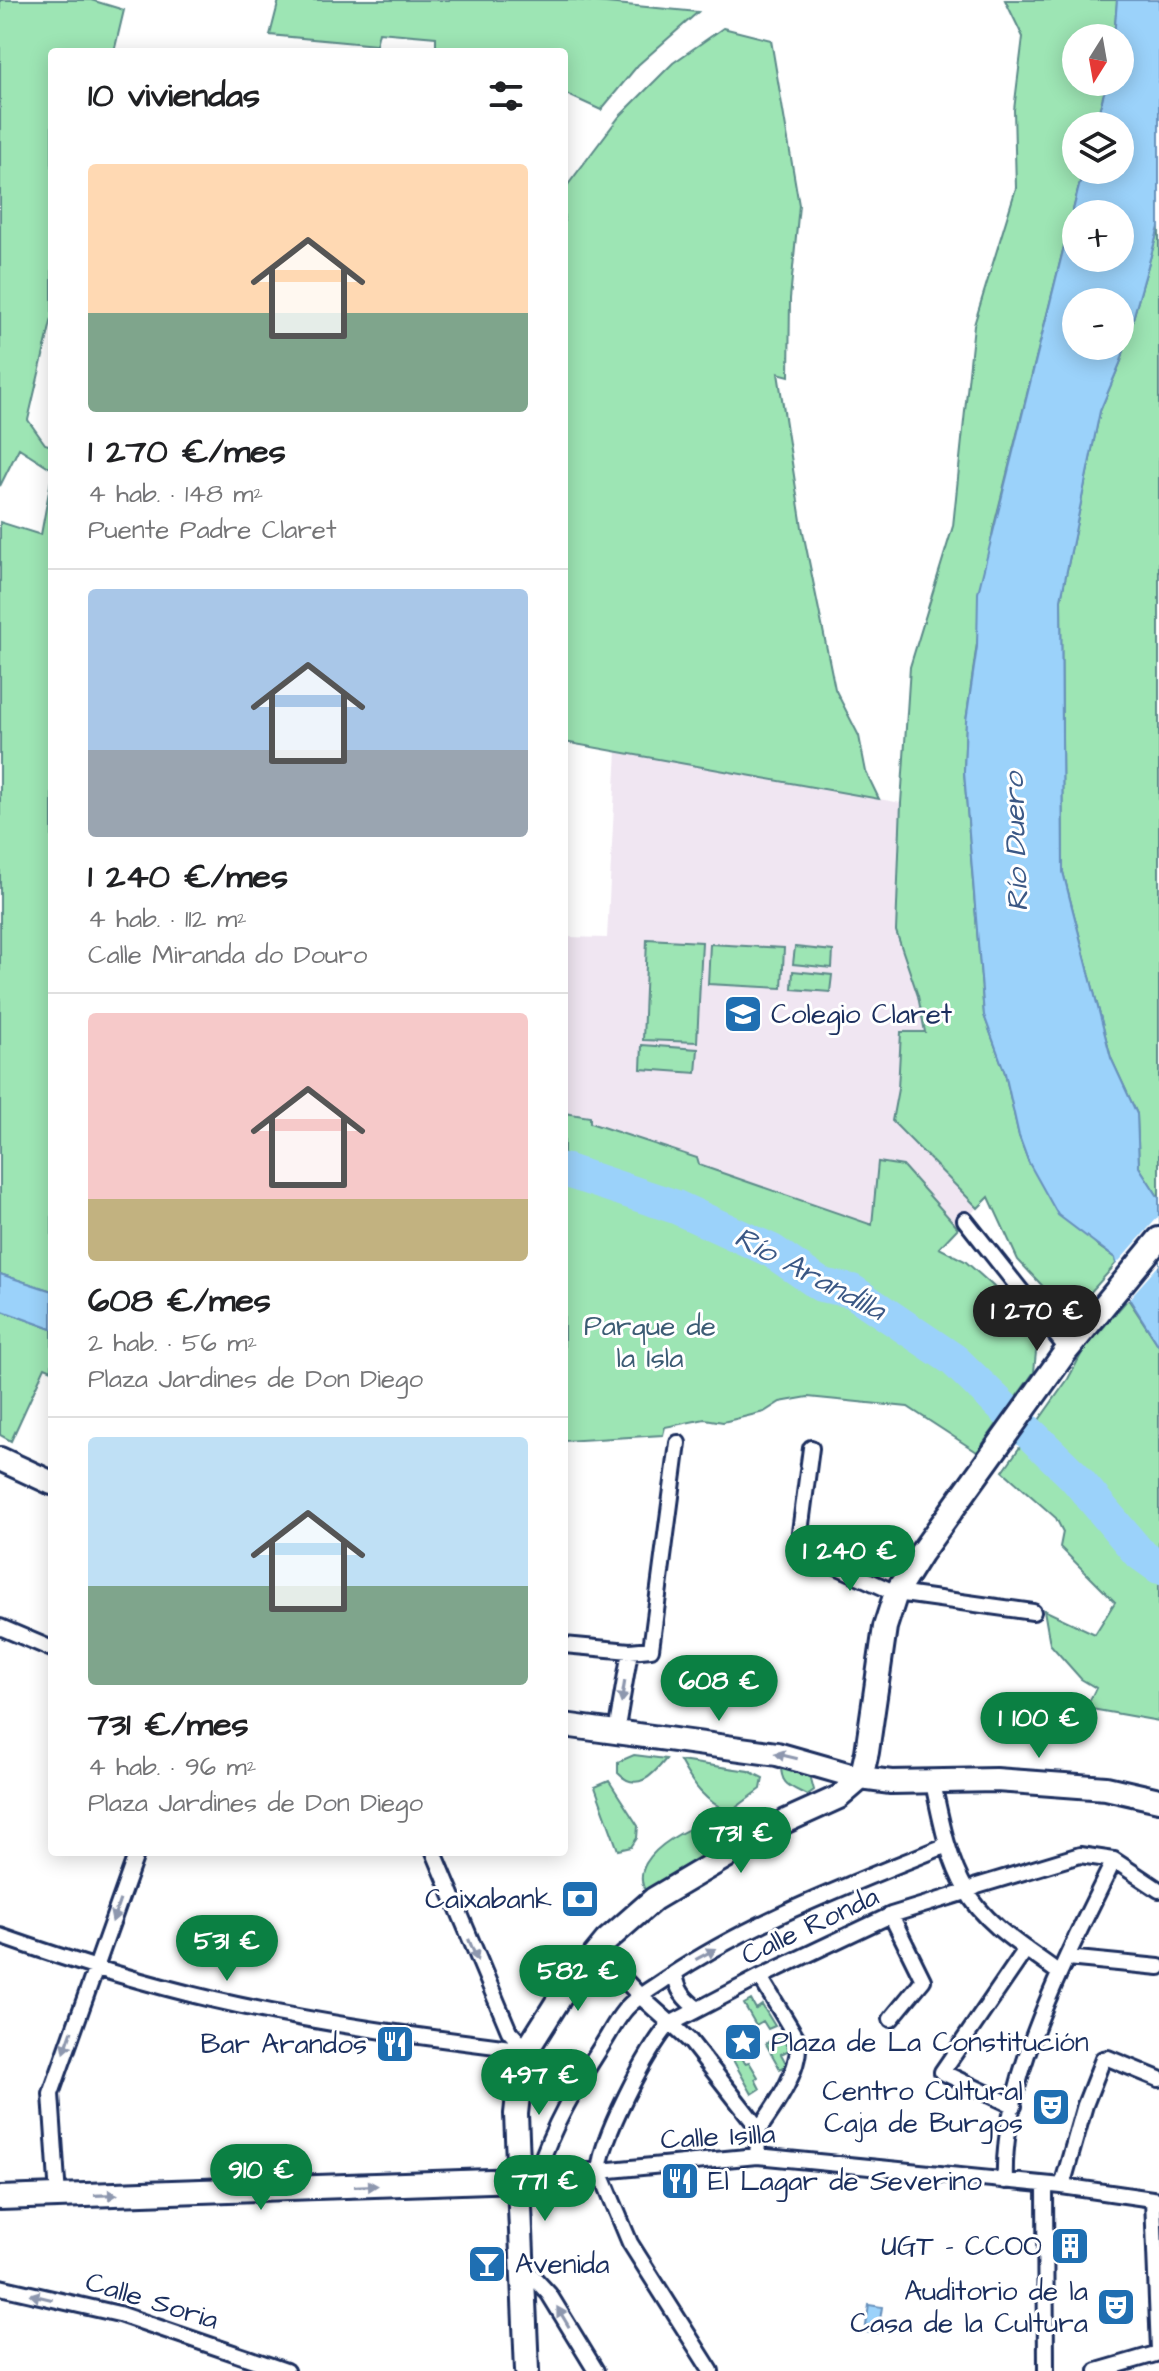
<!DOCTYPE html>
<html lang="es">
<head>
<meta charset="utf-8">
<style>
  :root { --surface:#fff; --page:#f6f6f6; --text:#202124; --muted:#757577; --line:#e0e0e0; --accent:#0b8043 }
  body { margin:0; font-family:"Architects Daughter",sans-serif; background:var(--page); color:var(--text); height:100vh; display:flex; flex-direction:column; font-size:30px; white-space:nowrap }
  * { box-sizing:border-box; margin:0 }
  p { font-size:26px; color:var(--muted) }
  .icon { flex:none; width:44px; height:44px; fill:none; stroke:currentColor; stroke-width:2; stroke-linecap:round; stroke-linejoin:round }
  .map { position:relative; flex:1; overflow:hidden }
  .side { position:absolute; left:48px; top:48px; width:520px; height:1808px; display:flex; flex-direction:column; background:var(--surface); border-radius:8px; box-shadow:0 4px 20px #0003 }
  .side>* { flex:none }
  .needle { width:52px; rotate:191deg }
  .controls { position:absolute; left:1062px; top:24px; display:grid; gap:16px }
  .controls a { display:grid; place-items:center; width:72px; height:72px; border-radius:50%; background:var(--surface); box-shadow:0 4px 20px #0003; font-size:40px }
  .price { position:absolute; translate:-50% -68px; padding:0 18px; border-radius:28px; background:var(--accent); color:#fff; font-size:26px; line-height:52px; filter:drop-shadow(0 2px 4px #0008) }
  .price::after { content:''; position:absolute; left:50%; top:48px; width:24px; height:18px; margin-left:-12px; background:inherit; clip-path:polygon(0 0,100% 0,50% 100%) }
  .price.current { background:#222; color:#fff }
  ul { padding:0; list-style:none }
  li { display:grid; align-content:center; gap:16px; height:424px; padding:0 40px }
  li+li { border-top:2px solid var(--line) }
  li span { display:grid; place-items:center; height:248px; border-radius:8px; color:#555 }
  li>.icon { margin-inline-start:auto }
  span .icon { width:144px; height:144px; fill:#fffc; stroke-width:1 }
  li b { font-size:34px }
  h2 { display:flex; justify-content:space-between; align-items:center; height:96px; padding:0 40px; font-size:34px }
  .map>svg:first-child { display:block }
</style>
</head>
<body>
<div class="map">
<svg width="1159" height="2371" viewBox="0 0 1159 2371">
  <rect width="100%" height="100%" fill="#fff"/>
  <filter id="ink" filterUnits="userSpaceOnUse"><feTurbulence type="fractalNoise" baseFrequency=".0125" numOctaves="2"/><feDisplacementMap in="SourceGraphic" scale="16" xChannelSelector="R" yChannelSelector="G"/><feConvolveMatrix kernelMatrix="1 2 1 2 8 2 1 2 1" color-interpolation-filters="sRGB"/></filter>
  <g filter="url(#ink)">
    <path fill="#f0e6f2" d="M617,750L901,803L896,931L918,996L936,1084L988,1196L939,1248L699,1165L696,1158L590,1123V1117L564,1113V937L607,938Z"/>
    <path fill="#9de5b4" stroke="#5c8a89" stroke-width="2" d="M0,0H91L124,10L114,52H52V318L28,420L45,444L52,446V469L19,448L0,486Z
      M279,0H575L698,12L638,65L601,110L564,93V52H436V37L379,32L376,45L270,35Z
      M1005,0H1117L1114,38H1076V82H1107L1095,126H1076V170H1083L993,530L966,721L964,772L984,1015L1005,1073L1019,1136L1029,1163L1098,1246L1115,1258L1116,1264L1070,1315L1018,1260L989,1197L978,1208L892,1121L898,1089L901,1032H925L918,996L896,931L901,803L910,667L953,526L974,325L1016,188L1014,110L1023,37Z
      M723,28L771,40L799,205L790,299L789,376L778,373L802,527L835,689L859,736L866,772L879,799L564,742V190L619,117L673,63Z
      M1159,227V1198L1139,1167L1137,1114L1111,1058L1063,872L1061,599L1100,411L1121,361Z
      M52,475V1291L0,1274V522L41,535Z
      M647,939L702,942L697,1042L643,1040Z
      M710,944L784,948L782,988L708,984Z
      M795,947L833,951L832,968L793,964Z
      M793,971L832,975L830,992L792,989Z
      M642,1045L698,1049L696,1073L641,1069Z
      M564,1113L590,1117V1123L697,1158L699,1165L872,1225L878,1162L903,1166L958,1228L939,1248L965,1261L993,1286L1020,1316L1037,1342L1034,1372L977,1452L908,1407L808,1397L780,1402L764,1412L723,1422L705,1419L665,1427L663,1435L564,1441Z
      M1128,1299L1159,1346V1721L1086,1708L1096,1688L1081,1679L1050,1644L1044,1610L1095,1634L1115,1602L1060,1547L1063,1532L1056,1518L1003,1471L1068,1379L1083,1351Z
      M0,1310L52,1329V1370L45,1367L11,1441L0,1435Z
      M634,1755L666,1759C653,1775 637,1793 618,1773V1762Z
      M680,1761L749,1771L763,1778L761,1789L730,1812C705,1802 693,1785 680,1761Z
      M781,1762L810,1775L814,1790L807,1795C789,1786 780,1785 781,1762Z
      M609,1781L638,1826L637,1838L631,1847L618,1850L595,1787Z
      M737,1814L759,1819L646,1892C622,1852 708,1816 737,1814Z
      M751,2000L756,2009L762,2005L775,2026L768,2029L763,2021L756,2025L744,2004Z
      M779,2032L789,2050L781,2054L787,2065L780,2069L766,2044Z
      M741,2056L745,2063L749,2062L758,2077L755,2079L760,2089L752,2094L733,2060Z"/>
    <path fill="#9bd2fa" stroke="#6891bc" stroke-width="2" fill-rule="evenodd" d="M1117,0H1159V227L1121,361L1100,411L1061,599L1063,872L1111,1058L1137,1114L1139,1167L1159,1198V1346L1121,1286L1115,1258L1058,1215L1029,1163L1019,1136L1005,1073L984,1015L964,772L966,721L977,647L978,593L1083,170H1120V126H1095L1107,82H1120V38H1114ZM1076,214H1120V258H1076ZM1076,302H1120V346H1076Z
      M0,1274L52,1291V1329L0,1310Z
      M869,2305L882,2307L878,2333L865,2332Z"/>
    <path fill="#fff" d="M1159,1216V1265L1126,1302L1117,1288L1113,1268Z"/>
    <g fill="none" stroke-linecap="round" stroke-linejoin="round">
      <path stroke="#9bd2fa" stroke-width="34" d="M564,1170L676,1207L772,1251L821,1285L852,1291L954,1360L1074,1476L1138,1552L1159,1567"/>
      <g stroke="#1b2f5e" stroke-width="20">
        <path id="street" d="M965,1220L1067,1349
          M811,1448L800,1532L802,1542L807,1550L818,1558L896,1593L1033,1612
          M0,1627L52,1649
          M564,1645L630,1651L651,1649L678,1443
          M616,1733L630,1651
          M933,1783C941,1819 947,1857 966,1890C985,1925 1027,1949 1059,1973
          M434,1852L509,2031L527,2050
          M891,1915L923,1980L891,2019
          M0,1936C71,1961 142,1983 215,2000C318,2024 423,2037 527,2050
          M597,1951L640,1996L690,2041L759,2129L757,2156
          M1067,1958L1159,1967
          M675,1973C677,1990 684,1999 698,2009
          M1014,2106L942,2072L1026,1949
          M759,2129C776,2105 801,2070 798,2040L760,1977
          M538,2171C552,2127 576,2086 601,2047C609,2035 615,2022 624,2011C635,1997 653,1988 667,1978C753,1920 852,1884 947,1845
          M519,2180L538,2171H600L757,2156L1062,2186L1159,2200
          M1005,2181C1001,2076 1069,1953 1114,1860
          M1045,2185L1046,2371
          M1062,2186L1085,2105L1103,2059L1108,2058L1159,2079
          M58,2197L51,2094L137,1852
          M1153,2200L1159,2350
          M524,2267L549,2294L596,2371
          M0,2287L119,2314L286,2371
          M711,2371L630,2243L600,2171C597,2146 650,2043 670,2024L760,1977L891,1915L966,1892L977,1886L1080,1855L1114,1860L1159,1890
          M1097,2371L1159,2353"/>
      </g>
      <g stroke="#1b2f5e" stroke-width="28">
        <path id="secondary" d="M0,1459L52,1483
          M564,1725L777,1754L861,1778L891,1782L996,1780L1106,1788L1159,1800
          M861,1778L867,1752L885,1627L896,1593L921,1553L1064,1354L1159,1239
          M0,2198L519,2180
          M527,2371L516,2114L520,2077L527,2050L561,1996L606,1941L654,1899L786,1821L839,1797L861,1778"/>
      </g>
      <use href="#street" stroke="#fff" stroke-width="14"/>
      <use href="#secondary" stroke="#fff" stroke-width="22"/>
    </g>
    <defs><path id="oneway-solid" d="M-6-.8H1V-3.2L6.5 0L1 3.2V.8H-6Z" transform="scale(2)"/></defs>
    <g fill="#8d97ae">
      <use href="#oneway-solid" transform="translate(623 1692) rotate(99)"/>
      <use href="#oneway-solid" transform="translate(786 1756) rotate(-167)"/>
      <use href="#oneway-solid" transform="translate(116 1911) rotate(109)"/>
      <use href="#oneway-solid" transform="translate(473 1950) rotate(68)"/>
      <use href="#oneway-solid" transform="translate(706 1954) rotate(-28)"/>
      <use href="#oneway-solid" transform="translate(68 2042) rotate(109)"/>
      <use href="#oneway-solid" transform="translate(366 2186) rotate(-2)"/>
      <use href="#oneway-solid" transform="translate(106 2195) rotate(-2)"/>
      <use href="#oneway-solid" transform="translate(41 2297) rotate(-167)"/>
      <use href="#oneway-solid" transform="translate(563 2317) rotate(-121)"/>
    </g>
  </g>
  <defs>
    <g id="school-square" transform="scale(2)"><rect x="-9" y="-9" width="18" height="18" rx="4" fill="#1f6fb2" stroke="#fff"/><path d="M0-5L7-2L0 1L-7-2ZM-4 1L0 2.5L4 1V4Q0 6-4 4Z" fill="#fff"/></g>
    <g id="bank-square" transform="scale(2)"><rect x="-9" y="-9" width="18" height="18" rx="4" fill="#1f6fb2" stroke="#fff"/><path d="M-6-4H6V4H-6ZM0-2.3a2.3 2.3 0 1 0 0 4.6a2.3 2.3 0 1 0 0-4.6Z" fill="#fff"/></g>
    <g id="sight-square" transform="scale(2)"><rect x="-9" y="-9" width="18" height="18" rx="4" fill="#1f6fb2" stroke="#fff"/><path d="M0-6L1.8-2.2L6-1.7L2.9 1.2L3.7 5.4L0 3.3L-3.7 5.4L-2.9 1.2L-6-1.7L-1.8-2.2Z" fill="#fff"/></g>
    <g id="restaurant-square" transform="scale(2)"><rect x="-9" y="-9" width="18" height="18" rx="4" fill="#1f6fb2" stroke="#fff"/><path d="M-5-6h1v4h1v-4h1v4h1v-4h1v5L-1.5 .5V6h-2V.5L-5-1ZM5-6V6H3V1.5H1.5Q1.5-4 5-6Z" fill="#fff"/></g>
    <g id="theatre-square" transform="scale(2)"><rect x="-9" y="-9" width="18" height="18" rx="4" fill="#1f6fb2" stroke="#fff"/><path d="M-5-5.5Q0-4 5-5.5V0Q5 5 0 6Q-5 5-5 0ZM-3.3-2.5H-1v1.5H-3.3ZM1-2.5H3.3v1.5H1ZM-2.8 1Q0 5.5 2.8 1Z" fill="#fff"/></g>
    <g id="building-square" transform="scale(2)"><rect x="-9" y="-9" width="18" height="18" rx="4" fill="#1f6fb2" stroke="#fff"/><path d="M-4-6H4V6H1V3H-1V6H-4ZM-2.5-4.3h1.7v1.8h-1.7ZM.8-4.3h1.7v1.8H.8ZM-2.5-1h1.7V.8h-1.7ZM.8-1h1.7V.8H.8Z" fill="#fff"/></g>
    <g id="bar-square" transform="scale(2)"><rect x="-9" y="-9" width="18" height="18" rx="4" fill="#1f6fb2" stroke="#fff"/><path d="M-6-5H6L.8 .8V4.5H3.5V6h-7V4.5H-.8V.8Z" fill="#fff"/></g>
  </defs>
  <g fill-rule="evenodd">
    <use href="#school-square" x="743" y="1014"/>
    <use href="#bank-square" x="580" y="1899"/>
    <use href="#sight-square" x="743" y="2042"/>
    <use href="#restaurant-square" x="395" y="2044"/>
    <use href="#theatre-square" x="1051" y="2107"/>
    <use href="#restaurant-square" x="680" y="2181"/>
    <use href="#building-square" x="1070" y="2246"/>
    <use href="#bar-square" x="487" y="2264"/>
    <use href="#theatre-square" x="1116" y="2307"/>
  </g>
  <g text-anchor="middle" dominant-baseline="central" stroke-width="6" stroke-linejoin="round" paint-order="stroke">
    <g font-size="28" fill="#1b2f5e" stroke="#fff" text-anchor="end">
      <text x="771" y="1014" text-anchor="start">Colegio Claret</text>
      <text x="552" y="1899">Caixabank</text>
      <text x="771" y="2042" text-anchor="start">Plaza de La Constitución</text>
      <text x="367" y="2044">Bar Arandos</text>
      <text x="1023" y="2091">Centro Cultural<tspan x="1023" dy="32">Caja de Burgos</tspan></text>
      <text x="708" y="2181" text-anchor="start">El Lagar de Severino</text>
      <text x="1042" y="2246">UGT - CCOO</text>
      <text x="515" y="2264" text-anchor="start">Avenida</text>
      <text x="1088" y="2291">Auditorio de la<tspan x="1088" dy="32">Casa de la Cultura</tspan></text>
    </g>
    <g font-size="28" fill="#3c5c74" stroke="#fff">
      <text x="650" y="1326">Parque de<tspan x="650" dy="32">la Isla</tspan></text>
    </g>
    <g font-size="28" fill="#1b2f5e" stroke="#fff">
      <text transform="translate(810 1926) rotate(-25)">Calle Ronda</text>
      <text transform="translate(718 2137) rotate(-3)">Calle Isilla</text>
      <text transform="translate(152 2301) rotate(17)">Calle Soria</text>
    </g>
    <g font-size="30" font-style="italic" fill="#3b5885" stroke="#fff">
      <text transform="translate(1016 842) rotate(-92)">Río Duero</text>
      <text transform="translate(810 1274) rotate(28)">Río Arandilla</text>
    </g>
  </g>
</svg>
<div class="controls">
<a><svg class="needle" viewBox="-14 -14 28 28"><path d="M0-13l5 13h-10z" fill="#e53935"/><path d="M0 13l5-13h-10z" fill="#757577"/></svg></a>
<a><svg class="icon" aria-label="layers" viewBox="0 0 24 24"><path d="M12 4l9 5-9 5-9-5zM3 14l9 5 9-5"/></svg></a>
<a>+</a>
<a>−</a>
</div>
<b class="price current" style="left:1037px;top:1353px">1 270 €</b>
<b class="price" style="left:850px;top:1593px">1 240 €</b>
<b class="price" style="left:719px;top:1723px">608 €</b>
<b class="price" style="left:1039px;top:1760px">1 100 €</b>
<b class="price" style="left:741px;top:1875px">731 €</b>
<b class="price" style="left:227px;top:1983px">531 €</b>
<b class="price" style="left:578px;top:2013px">582 €</b>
<b class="price" style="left:539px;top:2117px">497 €</b>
<b class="price" style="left:261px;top:2212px">910 €</b>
<b class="price" style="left:545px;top:2223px">771 €</b>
<section class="side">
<h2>10 viviendas<svg class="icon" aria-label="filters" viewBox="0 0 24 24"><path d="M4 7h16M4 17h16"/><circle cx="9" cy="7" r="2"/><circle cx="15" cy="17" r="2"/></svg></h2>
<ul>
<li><span style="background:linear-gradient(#ffd9b3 60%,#7fa58c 0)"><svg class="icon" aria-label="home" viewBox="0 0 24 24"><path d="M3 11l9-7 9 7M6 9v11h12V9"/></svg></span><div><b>1 270 €/mes</b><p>4 hab. · 148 m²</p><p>Puente Padre Claret</p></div></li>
<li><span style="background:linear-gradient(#a9c7e8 65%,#9aa5b1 0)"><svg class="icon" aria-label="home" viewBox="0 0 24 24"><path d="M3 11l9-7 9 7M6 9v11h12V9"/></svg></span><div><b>1 240 €/mes</b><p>4 hab. · 112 m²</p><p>Calle Miranda do Douro</p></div></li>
<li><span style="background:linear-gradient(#f6c9c9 75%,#c2b280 0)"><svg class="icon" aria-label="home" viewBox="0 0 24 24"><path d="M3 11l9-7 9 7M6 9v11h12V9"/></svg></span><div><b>608 €/mes</b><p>2 hab. · 56 m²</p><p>Plaza Jardines de Don Diego</p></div></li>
<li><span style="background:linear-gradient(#bfe0f5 60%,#7fa58c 0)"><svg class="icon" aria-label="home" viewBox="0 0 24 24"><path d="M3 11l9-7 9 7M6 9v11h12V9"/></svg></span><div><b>731 €/mes</b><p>4 hab. · 96 m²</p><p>Plaza Jardines de Don Diego</p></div></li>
</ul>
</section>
</div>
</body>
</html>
